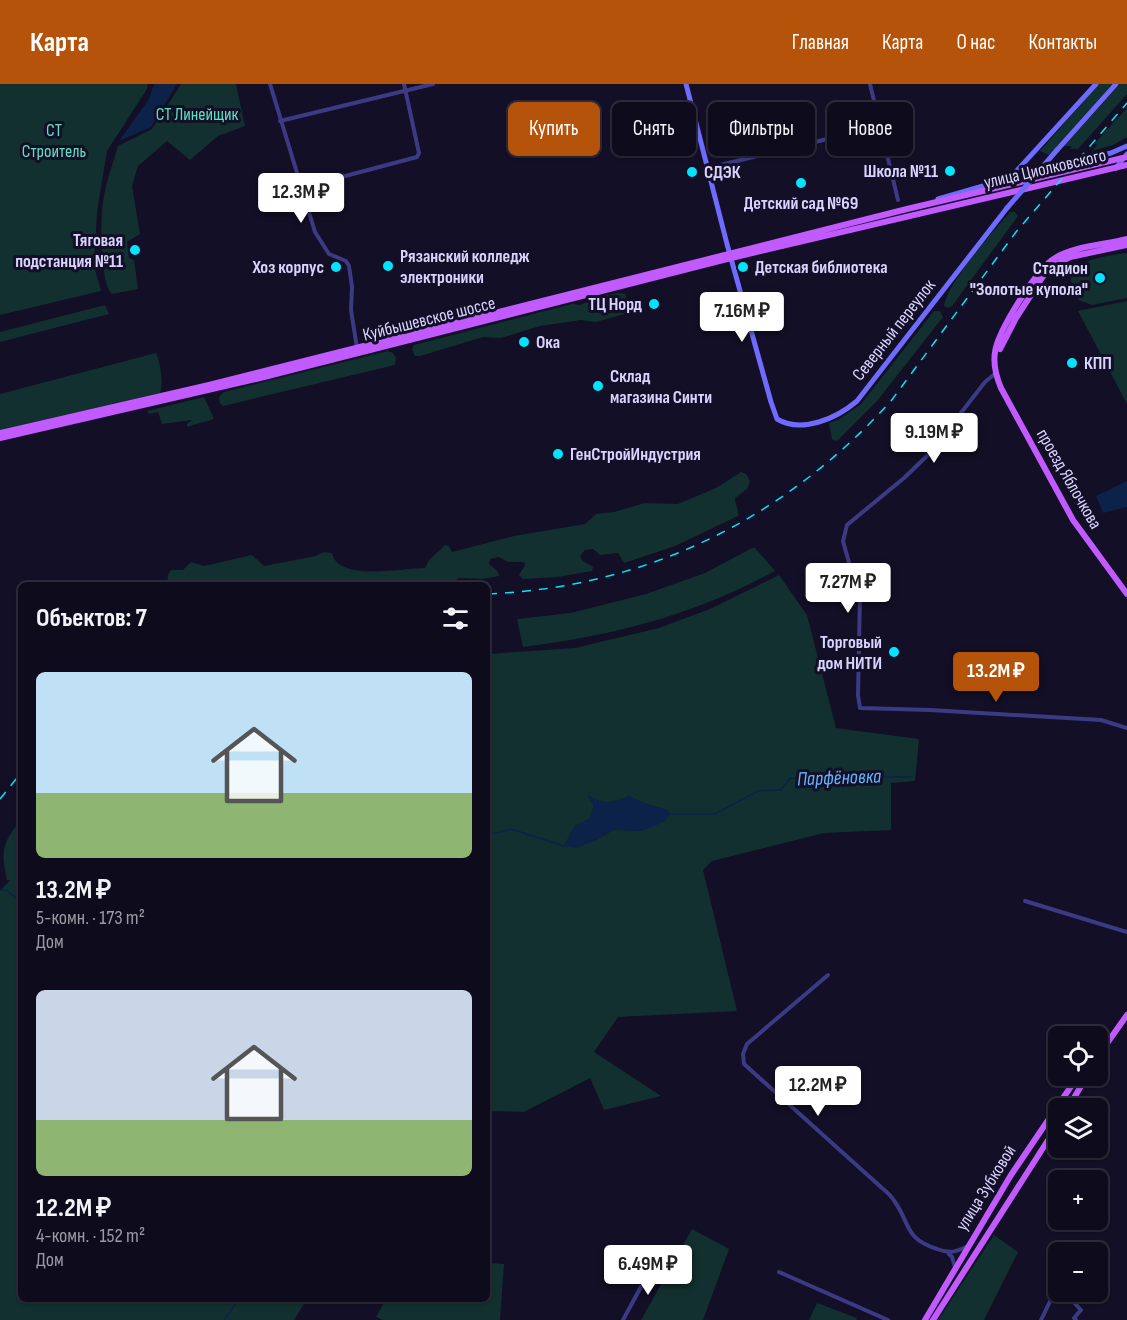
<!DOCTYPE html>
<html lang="ru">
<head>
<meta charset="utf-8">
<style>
  :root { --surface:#0e0b1c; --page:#171425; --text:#f1f3f6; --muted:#9b9ba3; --line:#2e2b3b; --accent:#b45309 }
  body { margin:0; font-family:"Sofia Sans Condensed",sans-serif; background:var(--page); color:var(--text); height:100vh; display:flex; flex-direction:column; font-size:22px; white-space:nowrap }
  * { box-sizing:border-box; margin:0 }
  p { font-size:20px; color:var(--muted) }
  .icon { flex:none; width:33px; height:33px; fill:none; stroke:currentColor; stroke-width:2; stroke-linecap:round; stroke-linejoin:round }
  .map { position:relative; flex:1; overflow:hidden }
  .drawer { position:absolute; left:18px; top:498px; width:472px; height:720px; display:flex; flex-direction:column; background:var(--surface); border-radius:9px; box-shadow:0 2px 4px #0004,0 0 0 2px var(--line) }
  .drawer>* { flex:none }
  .guide { position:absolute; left:508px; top:18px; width:528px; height:54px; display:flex; gap:12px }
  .buttons { position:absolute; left:1048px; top:942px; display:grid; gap:12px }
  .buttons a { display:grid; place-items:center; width:60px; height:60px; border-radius:9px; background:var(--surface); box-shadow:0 2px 4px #0004,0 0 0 2px var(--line); font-size:30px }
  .price { position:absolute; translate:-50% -51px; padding:0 14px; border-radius:6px; background:#fff; color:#222; font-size:20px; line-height:39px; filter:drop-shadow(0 2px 3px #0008) }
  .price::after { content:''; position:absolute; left:50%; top:36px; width:18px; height:14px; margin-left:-9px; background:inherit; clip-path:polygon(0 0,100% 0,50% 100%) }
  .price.selected { background:var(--accent); color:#fff }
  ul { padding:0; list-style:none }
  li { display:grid; align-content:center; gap:12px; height:318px; padding:0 18px }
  li span { display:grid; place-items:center; height:186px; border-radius:9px; color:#555 }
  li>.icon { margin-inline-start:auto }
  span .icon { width:108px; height:108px; fill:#fffc; stroke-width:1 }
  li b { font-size:26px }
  h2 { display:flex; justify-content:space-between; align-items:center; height:72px; padding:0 18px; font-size:26px }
  .tag { padding:0 21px; border-radius:9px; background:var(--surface); box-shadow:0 2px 4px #0004,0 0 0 2px var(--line); font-size:21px; line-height:54px }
  .tag.selected { background:var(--accent); color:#fff }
  header { display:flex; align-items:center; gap:36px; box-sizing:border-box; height:84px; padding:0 30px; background:var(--accent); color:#fff }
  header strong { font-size:28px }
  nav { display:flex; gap:33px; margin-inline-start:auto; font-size:21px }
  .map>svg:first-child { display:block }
</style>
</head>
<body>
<header>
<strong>Карта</strong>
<nav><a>Главная</a><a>Карта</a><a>О нас</a><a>Контакты</a></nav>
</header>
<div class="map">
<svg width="1127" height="1236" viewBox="0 0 1127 1236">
  <rect width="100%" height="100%" fill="#130f26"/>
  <path fill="#12302f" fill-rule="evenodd" d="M0,0H148L147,5L107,67L97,128L94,182L101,207L0,231Z
    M181,0H236L245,42L218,52L190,76L167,57L138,82L132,102L140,150L127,158L129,174L134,176L138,205L112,210C99,198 100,130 104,112C107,95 113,79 118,62L152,45Z
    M1099,0H1112L1049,71L1040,67Z
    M1120,0H1127V10L1078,65H1070L1072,62H1064Z
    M1127,24V53L1113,61L1092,67L1097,61L1095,59Z
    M1010,128H1015L1018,132L952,222L948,224L944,222C947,199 993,148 1010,128Z
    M1127,169V214L1092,221L1079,216C1051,178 1103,172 1127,169Z
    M621,209L625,210L629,219L628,229L596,238L581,236L540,242L501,254L483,253L420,272H415L412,265L414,261L572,220L580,221L605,211Z
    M1127,217V320L1078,227Z
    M105,221L109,230L0,258V248Z
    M934,227H940L943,233L877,317L837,357L832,355L829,339L838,336L861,320Z
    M388,267L393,269L396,274L395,281L223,322L220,319L219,313L224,308Z
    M156,269C160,277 164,300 160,309L0,346V310Z
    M204,313L214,335L187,343V340L192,336L162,340L158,328L149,330L147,327Z
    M741,388L746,390L750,397L747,405L735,414C735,421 739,425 738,432L675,462L624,479L618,469L600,471L593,465L585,466L580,472L583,477L593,483L592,487L558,493L523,495L519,491L525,481L524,478H508L499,473L490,475L489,480L498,488L499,492L481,495L459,494L453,499L167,501L168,491L171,486H183L191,478L204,482L252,471L264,482L316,472L324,468L332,469C338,498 402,484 425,484L429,476L445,461L449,462L452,468L514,452L585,440L596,430L614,428L645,419L678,420L716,404Z
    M752,464H755L775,487C692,532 616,551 523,563L517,535L571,529L646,510L705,489Z
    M779,491L807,531L836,644L919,655L915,697L891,699V746L824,749L712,777L703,786L737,927L618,933L594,968L661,1012L604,1026L590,994L524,1028L488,1027V570L575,564L659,544L710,525ZM588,712C605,721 611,720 629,712L646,720L667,726L626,746H613L596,756L564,762L575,742L589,735L594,722Z
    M21,736V1215H307L294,1236H0V807L10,796H7C0,766 3,758 21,736Z
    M692,1145L729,1165L703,1236H641Z
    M994,1151L1018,1168L984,1236H938Z
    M488,1179L504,1180L500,1236H383L376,1233L386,1215H488Z
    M817,1219L857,1234L856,1236H809Z"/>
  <path fill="#0c2248" d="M154,0H177L151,43L119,57L149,15Z
    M1127,397V423L1103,429L1096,412Z
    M587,711C605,721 611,720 629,712L646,720L668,726L670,730L664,738L641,747L613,746L596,756L576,764L564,762L575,742L589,735L594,722Z"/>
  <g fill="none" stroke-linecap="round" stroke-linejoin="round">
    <path stroke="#0c2248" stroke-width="1.5" d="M670,730H715L758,707L781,706L790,694L825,697L833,692L911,693
      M488,751L511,745L564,762
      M0,806H6L21,818
      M224,1236L239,1215"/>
    <path stroke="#3d3a85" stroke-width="4" d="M270,0L315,148L329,170L346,177L349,182L352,203L351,226L357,264
      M870,0L898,116
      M280,37L433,0
      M708,84L881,42
      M300,104L417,73L419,69L404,0
      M996,289L985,298L929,370L904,394L847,441L843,457L851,486L860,510L858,611L860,624L930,626L1101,636L1127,644
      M1025,817L1127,848
      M828,891L747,960L743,970L744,980L882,1104C887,1108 892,1113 895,1118C911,1141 904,1154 937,1165C950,1170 956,1168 968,1162
      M948,1169L952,1173L955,1183
      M779,1188L888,1236
      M1064,1208L1081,1226L1074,1234L1076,1236
      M623,1236L655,1177
      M1041,1236L1058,1201L1059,1203"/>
    <path stroke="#6f6bff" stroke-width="5" d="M686,0L727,160L771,318L777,335C802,350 837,334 857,317L1007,124
      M1057,66L1116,0
      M1116,84L1127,70
      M1012,92L1096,0
      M938,115L1011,94L1111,69L1127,62"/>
    <path stroke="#c25bff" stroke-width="6" d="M1127,155C1104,161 1075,162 1055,174C1037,184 998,247 995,268C993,280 996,292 1001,304L1073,436L1127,510
      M1000,265L1016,234L1045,189L1053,182L1070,173L1127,161
      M0,349L209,301L907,125L1127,73
      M0,354L256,295L731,174L1127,81
      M1098,972L1127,931
      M1068,1024L1087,992
      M925,1236L1011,1091L1078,992
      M933,1236L1059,1039"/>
    <path stroke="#00e5ff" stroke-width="1.5" stroke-dasharray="9 8" stroke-linecap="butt" d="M488,510C647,503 784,435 891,317L1016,148L1127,19
      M0,715L21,689"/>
    <path stroke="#6f6bff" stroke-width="5" d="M1007,124L1057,66"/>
  </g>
  <g fill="#00e5ff" stroke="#130f26" stroke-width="2">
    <circle cx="950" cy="87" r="6"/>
    <circle cx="692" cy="88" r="6"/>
    <circle cx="801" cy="99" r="6"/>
    <circle cx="135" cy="166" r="6"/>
    <circle cx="388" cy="182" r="6"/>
    <circle cx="336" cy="183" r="6"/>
    <circle cx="743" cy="183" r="6"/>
    <circle cx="1100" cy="194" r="6"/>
    <circle cx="654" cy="220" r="6"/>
    <circle cx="524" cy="258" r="6"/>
    <circle cx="1072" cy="279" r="6"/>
    <circle cx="598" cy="302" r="6"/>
    <circle cx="558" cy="370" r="6"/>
    <circle cx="894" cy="568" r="6"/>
  </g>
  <g text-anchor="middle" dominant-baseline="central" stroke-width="6" stroke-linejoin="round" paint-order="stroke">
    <g font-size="18" fill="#5fe0c0" stroke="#130f26">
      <text x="197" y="30">СТ Линейщик</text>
      <text x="54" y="46">СТ<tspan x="54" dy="21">Строитель</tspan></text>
    </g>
    <g font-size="18" fill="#d9d4ff" stroke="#130f26">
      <text transform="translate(1045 85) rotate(-13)">улица Циолковского</text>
      <text transform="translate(429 235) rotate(-14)">Куйбышевское шоссе</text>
      <text transform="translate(894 246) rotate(-52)">Северный переулок</text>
      <text transform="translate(1069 395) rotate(60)">проезд Яблочкова</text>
      <text transform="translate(986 1104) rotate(-58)">улица Зубковой</text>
    </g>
    <g font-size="18" font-weight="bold" fill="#d9d4ff" stroke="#130f26" text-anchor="start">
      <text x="938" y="87" text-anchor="end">Школа №11</text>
      <text x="704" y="88">СДЭК</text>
      <text x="801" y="119" text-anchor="middle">Детский сад №69</text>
      <text x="123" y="156" text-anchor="end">Тяговая<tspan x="123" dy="21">подстанция №11</tspan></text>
      <text x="400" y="172">Рязанский колледж<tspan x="400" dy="21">электроники</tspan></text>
      <text x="324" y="183" text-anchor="end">Хоз корпус</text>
      <text x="755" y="183">Детская библиотека</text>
      <text x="1088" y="184" text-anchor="end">Стадион<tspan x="1088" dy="21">"Золотые купола"</tspan></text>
      <text x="642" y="220" text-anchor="end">ТЦ Норд</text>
      <text x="536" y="258">Ока</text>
      <text x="1084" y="279">КПП</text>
      <text x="610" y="292">Склад<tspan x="610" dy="21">магазина Синти</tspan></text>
      <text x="570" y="370">ГенСтройИндустрия</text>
      <text x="882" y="558" text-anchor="end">Торговый<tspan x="882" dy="21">дом НИТИ</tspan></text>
    </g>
    <g font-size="20" font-style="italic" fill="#62b6ff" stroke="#130f26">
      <text transform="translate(839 694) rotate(-2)">Парфёновка</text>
    </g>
  </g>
</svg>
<div class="buttons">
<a><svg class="icon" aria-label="locate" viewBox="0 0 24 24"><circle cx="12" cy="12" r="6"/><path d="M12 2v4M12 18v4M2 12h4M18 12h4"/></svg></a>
<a><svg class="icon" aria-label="layers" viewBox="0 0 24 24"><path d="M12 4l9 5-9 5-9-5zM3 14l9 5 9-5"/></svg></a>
<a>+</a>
<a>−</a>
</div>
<b class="price" style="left:301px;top:140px">12.3M ₽</b>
<b class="price" style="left:742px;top:259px">7.16M ₽</b>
<b class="price" style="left:934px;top:380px">9.19M ₽</b>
<b class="price" style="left:848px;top:530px">7.27M ₽</b>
<b class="price selected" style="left:996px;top:619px">13.2M ₽</b>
<b class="price" style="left:818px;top:1033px">12.2M ₽</b>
<b class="price" style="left:648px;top:1212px">6.49M ₽</b>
<div class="guide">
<a class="tag selected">Купить</a>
<a class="tag">Снять</a>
<a class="tag">Фильтры</a>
<a class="tag">Новое</a>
</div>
<section class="drawer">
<h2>Объектов: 7<svg class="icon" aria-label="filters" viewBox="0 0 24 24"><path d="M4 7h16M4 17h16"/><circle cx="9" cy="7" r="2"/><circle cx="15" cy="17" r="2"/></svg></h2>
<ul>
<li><span style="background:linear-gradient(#bfe0f5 65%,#8fb573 0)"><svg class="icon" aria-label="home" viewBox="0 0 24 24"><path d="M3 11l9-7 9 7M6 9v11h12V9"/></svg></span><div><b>13.2M ₽</b><p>5-комн. · 173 m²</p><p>Дом</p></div></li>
<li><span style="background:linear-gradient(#c9d6e8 70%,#8fb573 0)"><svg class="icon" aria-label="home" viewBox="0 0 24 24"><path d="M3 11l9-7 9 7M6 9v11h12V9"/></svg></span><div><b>12.2M ₽</b><p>4-комн. · 152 m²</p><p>Дом</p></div></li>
</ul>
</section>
</div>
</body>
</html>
